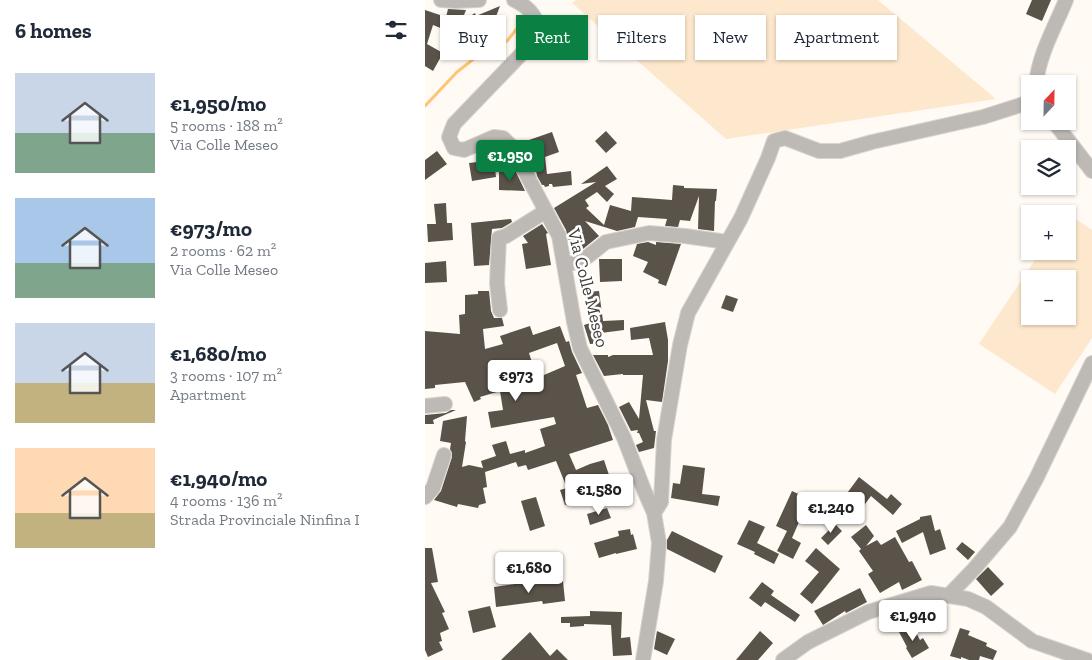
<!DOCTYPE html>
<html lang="en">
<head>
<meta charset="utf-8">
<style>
  :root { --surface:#fff; --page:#f6f6f7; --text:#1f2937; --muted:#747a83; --accent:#0b8043 }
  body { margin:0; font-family:"Zilla Slab",serif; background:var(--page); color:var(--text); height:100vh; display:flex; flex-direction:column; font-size:19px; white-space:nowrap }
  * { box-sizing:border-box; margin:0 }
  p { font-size:16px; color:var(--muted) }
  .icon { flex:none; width:28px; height:28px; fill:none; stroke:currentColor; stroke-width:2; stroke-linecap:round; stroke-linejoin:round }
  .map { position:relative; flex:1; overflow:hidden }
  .drawer { display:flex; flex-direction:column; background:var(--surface); width:425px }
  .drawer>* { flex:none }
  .guide { position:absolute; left:15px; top:15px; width:475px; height:45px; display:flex; gap:10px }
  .needle { width:32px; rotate:22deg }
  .controls { position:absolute; left:596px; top:75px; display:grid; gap:10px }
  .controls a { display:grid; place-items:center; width:55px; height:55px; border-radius:0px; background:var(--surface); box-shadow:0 1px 4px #0004; font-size:25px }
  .price { position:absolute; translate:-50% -42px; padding:0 11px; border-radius:5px; background:#fff; color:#222; font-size:16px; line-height:32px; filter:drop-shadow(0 1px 2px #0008) }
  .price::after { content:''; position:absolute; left:50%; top:30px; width:15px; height:11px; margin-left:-8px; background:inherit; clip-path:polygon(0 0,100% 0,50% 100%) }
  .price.selected { background:var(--accent); color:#fff }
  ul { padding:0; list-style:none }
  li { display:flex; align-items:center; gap:15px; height:125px; padding:0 15px }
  li span { display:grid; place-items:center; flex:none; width:140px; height:100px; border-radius:0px; color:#555 }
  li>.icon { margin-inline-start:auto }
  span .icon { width:60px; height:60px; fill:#fffc; stroke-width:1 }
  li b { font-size:21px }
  h2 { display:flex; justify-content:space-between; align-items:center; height:60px; padding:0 15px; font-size:21px }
  .tag { padding:0 18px; border-radius:0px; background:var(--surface); box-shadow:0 1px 4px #0004; font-size:18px; line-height:45px }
  .tag.selected { background:var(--accent); color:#fff }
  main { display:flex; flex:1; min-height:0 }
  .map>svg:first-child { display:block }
</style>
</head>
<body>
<main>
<section class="drawer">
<h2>6 homes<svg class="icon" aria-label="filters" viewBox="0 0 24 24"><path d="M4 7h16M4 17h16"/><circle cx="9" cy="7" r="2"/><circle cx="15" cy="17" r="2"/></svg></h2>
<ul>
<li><span style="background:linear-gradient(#c9d6e8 60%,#7fa58c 0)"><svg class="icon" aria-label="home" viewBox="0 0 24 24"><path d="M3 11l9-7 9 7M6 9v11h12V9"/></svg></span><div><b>€1,950/mo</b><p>5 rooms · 188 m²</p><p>Via Colle Meseo</p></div></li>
<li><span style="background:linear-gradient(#a9c7e8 65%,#7fa58c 0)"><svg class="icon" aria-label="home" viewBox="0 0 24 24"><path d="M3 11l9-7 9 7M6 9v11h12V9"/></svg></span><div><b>€973/mo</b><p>2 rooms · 62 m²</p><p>Via Colle Meseo</p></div></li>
<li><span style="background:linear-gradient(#c9d6e8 60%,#c2b280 0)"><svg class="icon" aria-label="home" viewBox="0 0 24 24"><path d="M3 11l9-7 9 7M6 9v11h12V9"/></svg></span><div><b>€1,680/mo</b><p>3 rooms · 107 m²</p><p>Apartment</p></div></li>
<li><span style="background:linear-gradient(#ffd9b3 65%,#c2b280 0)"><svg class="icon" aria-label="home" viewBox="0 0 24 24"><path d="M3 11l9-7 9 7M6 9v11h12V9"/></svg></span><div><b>€1,940/mo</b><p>4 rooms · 136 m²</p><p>Strada Provinciale Ninfina I</p></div></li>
</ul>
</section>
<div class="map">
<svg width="667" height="660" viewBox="0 0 667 660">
  <rect width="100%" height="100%" fill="#fffaf3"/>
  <path fill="#fde8cd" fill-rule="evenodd" d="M151,0H453L571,99L301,139L147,3Z
    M643,214L667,230V338L630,394L554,344L616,251H642ZM605,279H642V316H605Z"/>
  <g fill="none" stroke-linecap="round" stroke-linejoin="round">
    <path stroke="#ffc575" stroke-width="3" d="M0,106L32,72L60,50L82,41L94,26L101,14"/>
  </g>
  <path fill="#59534a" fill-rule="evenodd" d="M607,0H626L617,21L601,14Z
    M75,6L66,30L51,37L42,18L50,13L51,16Z
    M23,9L41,10L35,25L32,24L28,33L8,25L2,44L18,53L8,71L0,66V10L21,17Z
    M181,131L192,143L181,153L170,141Z
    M127,132L134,152L120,157L122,174L146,171L147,185L128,187L127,184H124V186L120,187L119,185H117L112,176L111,170H114L104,140Z
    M12,151L22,164L0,180V160Z
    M69,160L71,177L47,181L44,163Z
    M182,166L192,179L180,186L189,194L182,202L172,192L160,200L164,206L161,208L179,225L185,205L206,211L207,197L247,200L248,185L259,186V188L292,189L291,201H290L289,231L273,229L274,196L265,221L255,220L253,227L240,226L242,219L213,217L210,227L192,231L160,221L174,236L153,253L149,254L147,250L150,247L143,239L141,230L129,208L171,182L156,184Z
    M74,172H91L100,191L74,190Z
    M21,203L22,223H27L28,240L3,242L2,224H11L9,204Z
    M86,219L87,222L77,228L67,229L64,265L49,266L46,223Z
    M117,224L123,233L121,234L126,265L101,269L97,244L103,243L98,236Z
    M223,242L231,245V242L256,244L241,286L233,283L234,280L218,272L223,262L208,256L212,244Z
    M174,259H197V281L175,282Z
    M21,261L22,282L0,283V263Z
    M53,291H64L66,311L69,318H77L79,326L58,329L60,349L78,344L75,336L105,326L108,335L135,326L141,342L144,341L147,352L157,373L151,375L162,408L173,405L183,425L188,440L144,454L151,470L165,464L179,460L186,481L177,484L179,489L161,496L162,498L140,505L135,490L142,488L131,461L103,470L101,465L93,467L91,462L60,472L62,487L58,488L61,503L54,505L53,508L33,504L32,507L9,500L16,491L27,457V453L25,449L26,443L15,441L18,421L42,416L40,441L41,442L37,467L44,465L58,468L56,461L71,456L67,445L81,441L85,454L100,450V453L120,446L115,429L131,424L129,417L66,428L63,412L78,410L75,391L55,397L56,399L49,402L40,382L10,385V388L0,389V331L35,334L34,315L40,314V295L53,294ZM132,343L140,366L112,378L104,353Z
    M174,291L178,321L199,320V330L176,333L179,343L165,344L159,325L165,323L162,292Z
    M301,295L313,299L308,312L296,308Z
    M240,322L243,340V361L237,402L221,400L229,431H231L229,448L214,452L211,445L218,442L214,433H212L213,430L206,431L194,407L204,402L214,419L218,375H198V374L179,376L168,355H183V357L188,355H228L224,338L206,340L205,328Z
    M26,410H31L8,420L9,424H0V415L21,413Z
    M258,465L280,468L277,494L295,496L293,506L246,498L248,483L255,484Z
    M434,477L462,499L466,494L477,504L468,515L446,496L434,512L417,500Z
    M367,491L384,499L367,538L376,543L368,559L352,551L362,531L351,526Z
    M111,497L120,526L105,531L96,501Z
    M182,508L186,518L165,525L162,514Z
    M506,515L510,531L515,529L521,549L505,555L498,532L477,543L471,531L495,519V517Z
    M324,520L340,527L332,543L354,554L349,564L329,554L330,552L312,544Z
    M410,524L417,531L403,545L396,538Z
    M441,525L449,536L441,546L452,540L456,545L470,537L484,562L487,561L497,580L477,590L474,582L455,593L443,574L448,571L434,551L436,549L426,537Z
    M205,529L206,535L208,534L212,549L191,554V553L174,558L169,543L194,536L193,531Z
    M247,531L298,556L290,573L242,549V540Z
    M537,542L550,552L543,560L531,549Z
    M0,548H7L13,582L6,583L20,612L17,613L24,629L15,633L17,641L14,642L18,650L3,657L0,650Z
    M391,548L415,569L387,604L375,594L394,572L380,561Z
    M563,567L579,584L566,596L551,579Z
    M138,581L140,601L118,604L117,601L71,607L69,587L104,582V585Z
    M337,582L349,591L346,595L375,615L370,622L340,602L336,607L324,598Z
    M435,588L442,602L421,613L420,611L398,625L389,611Z
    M65,606L71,627L48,633L43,611Z
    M165,611L197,612L196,638L205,637L207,655L188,656L186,625L159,624V626L145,627V623H136V617L165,616Z
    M487,625L495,640L498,638L504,648L487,658L481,648L482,647L474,632Z
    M535,628L545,631L543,635L562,643L561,646L572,651L568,660L555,656L554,660H544L536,657V659L525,656Z
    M232,631L250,639L242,655L229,649Z
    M335,631L348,643L333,660H311Z
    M105,632L125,656L132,649L143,660H76Z"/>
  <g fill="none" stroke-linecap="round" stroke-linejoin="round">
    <g stroke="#d9d4ce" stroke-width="16">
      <path id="minor" d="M16,0L30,1L54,0
        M89,0C100,5 114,16 112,30C111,35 107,41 105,45L29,124L24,137L29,148L39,150L69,137L78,138L87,147L134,236L149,322L155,348L199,438L219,490L229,513L234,543L231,581L218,660
        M611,84C614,54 630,27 641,0
        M628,121L647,145L667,171
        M139,265L157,261L181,242L224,233L260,236L302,242
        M75,310L72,283L74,238L81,236L121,211
        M0,406L20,404
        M0,497L8,488L19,455
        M229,513L236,502L239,440L255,345L263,313L316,218L343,158L349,141L360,138L394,151H415L447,142L558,117L605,102
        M523,596L549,569L585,527L611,479L667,363
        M358,660L383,642L443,612L506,593L543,599L561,607L607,641L662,660"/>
    </g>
    <use href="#minor" stroke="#bdb9b5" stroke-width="14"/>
  </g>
  <g text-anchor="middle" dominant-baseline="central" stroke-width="5" stroke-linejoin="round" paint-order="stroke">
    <g font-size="18" fill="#403c38" stroke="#fff">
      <text transform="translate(163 288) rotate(76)">Via Colle Meseo</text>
    </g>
  </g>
</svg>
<div class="controls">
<a><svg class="needle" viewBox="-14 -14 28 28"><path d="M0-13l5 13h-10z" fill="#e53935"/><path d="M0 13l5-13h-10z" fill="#747a83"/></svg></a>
<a><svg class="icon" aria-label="layers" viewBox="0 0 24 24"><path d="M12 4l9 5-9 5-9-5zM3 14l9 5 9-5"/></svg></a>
<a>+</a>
<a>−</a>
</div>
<b class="price selected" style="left:85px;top:182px">€1,950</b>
<b class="price" style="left:91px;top:402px">€973</b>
<b class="price" style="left:174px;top:516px">€1,580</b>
<b class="price" style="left:406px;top:534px">€1,240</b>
<b class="price" style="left:104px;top:594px">€1,680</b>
<b class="price" style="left:488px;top:642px">€1,940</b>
<div class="guide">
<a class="tag">Buy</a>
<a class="tag selected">Rent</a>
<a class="tag">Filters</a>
<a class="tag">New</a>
<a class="tag">Apartment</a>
</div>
</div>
</main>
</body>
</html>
